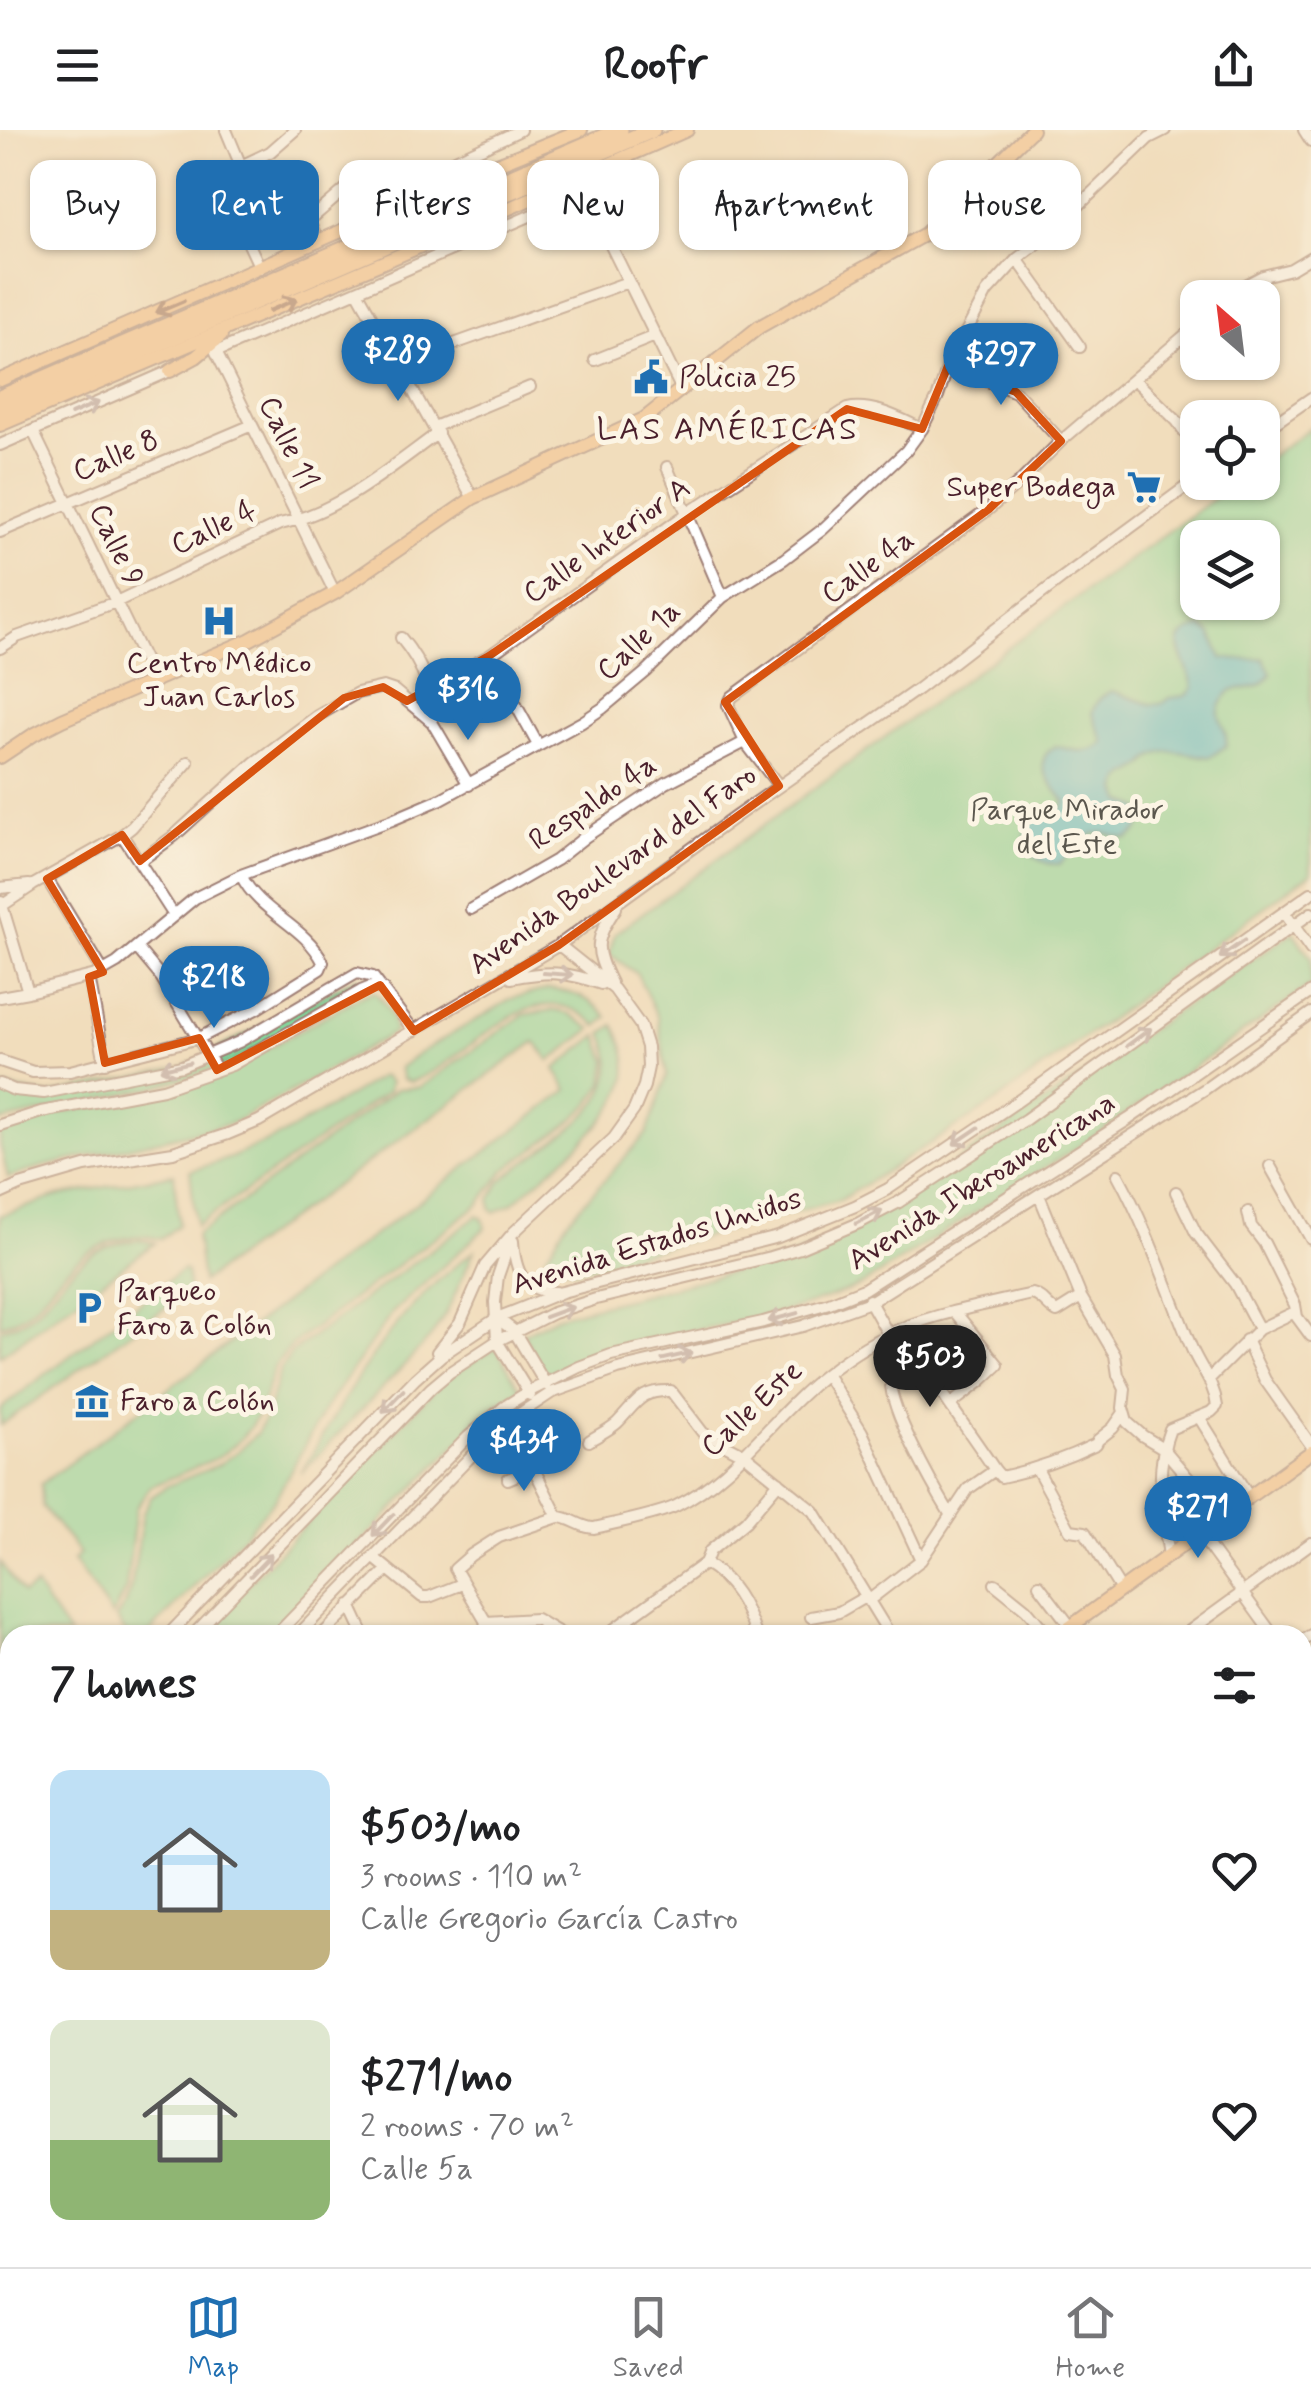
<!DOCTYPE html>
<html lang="en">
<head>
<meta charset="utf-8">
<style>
  :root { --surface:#fff; --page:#f2f2f2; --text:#202124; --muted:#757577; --line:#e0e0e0; --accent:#1f6fb2 }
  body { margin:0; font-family:Mynerve,sans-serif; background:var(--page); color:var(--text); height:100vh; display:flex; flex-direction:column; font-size:38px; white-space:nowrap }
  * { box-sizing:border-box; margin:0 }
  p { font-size:32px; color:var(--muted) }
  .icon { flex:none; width:55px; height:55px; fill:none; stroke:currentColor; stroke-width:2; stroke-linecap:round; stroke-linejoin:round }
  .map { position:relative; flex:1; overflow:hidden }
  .sheet { position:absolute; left:0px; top:1495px; width:1312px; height:642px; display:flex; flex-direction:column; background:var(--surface); border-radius:30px 30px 0 0; box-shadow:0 2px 8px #0004 }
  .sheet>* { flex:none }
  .guide { position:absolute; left:30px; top:30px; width:1252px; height:90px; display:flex; gap:20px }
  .needle { width:65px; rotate:332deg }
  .buttons { position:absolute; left:1180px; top:150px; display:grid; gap:20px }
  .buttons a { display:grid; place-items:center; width:100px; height:100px; border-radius:20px; background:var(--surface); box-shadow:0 2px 8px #0004; font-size:50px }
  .price { position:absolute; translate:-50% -85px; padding:0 22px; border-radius:35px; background:var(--accent); color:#fff; font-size:32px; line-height:65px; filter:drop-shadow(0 2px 5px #0008) }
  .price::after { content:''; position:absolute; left:50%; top:60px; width:30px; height:22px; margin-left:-15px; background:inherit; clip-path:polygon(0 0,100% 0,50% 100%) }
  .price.selected { background:#222; color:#fff }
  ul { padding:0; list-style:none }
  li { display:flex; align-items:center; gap:30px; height:250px; padding:0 50px }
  li span { display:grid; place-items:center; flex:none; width:280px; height:200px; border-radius:20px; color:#555 }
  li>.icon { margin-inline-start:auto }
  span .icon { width:120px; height:120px; fill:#fffc; stroke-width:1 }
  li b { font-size:42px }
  h2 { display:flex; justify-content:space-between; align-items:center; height:120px; padding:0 50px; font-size:42px }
  .chip { padding:0 35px; border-radius:20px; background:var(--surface); box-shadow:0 2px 8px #0004; font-size:35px; line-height:90px }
  .chip.selected { background:var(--accent); color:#fff }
  header { display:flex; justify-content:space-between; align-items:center; height:130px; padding:0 50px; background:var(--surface); font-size:45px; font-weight:700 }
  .dock { display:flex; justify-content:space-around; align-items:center; height:140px; border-top:2px solid var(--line); background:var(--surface); font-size:28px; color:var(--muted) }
  .dock a { display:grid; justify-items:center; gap:5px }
  .dock .selected { color:var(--accent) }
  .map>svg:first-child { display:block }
</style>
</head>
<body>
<header><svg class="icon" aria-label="menu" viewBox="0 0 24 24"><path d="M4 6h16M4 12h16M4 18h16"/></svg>Roofr<svg class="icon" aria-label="share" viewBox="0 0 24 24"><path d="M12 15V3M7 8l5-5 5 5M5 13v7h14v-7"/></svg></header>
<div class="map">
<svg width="1311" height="2137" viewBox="0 0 1311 2137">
  <rect width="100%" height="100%" fill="#fcf5e5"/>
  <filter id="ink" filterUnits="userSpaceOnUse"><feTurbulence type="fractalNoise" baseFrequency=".01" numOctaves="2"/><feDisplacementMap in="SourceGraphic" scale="20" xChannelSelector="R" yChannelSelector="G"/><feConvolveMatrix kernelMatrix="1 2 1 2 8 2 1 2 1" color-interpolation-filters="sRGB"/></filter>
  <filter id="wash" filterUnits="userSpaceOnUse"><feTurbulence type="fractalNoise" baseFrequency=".0048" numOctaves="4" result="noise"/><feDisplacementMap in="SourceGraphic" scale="40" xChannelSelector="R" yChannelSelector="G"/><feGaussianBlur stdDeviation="2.25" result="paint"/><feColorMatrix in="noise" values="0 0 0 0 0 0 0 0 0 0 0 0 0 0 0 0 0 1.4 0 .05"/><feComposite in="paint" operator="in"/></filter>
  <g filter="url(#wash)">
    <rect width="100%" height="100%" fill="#f1ddbc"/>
    <path fill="#82da9e" stroke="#667c64" stroke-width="2.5" fill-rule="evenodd" d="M1311,297V743L993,974L840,1070L576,1141L543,1131L567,1091L647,1003L667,946L658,888L637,844L609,824L615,803L1235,353L1262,352L1263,332ZM1198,408H1262V472H1198Z
      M1293,802L1311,828V855L1089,1010L862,1155C830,1168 795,1180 760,1188C689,1203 609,1210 546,1247L523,1204L558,1186L772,1132L816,1117L863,1095Z
      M357,848L361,851L362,857L230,934L155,957L0,992V956L48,965L183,937Z
      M549,859C574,862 591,868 608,887L598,896C530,833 472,931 410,952L402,949L399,938L418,924L513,868Z
      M374,862C387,873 392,885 395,902L281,967L230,994L41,1037L8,1048L0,1014V1001L46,985L165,962L218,946L361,866Z
      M552,880L570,884L592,899L550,931L535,912L202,1152L196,1105L397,959L420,957L523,885Z
      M614,895C623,910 629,930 626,948C618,991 544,1044 512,1074L495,1082L491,1079L490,1069L500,1052C544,1010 636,979 603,903Z
      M598,905L607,931L604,953L589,975L568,994L505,1040L479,1074L292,1215L275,1236L260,1281L250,1298L236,1314L217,1328L150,1357L136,1378L126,1459L112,1486L73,1431L80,1424L42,1376L41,1354L568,960L555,939Z
      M382,946L390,952L388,961L196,1096L190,1041L230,1028L283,1005Z
      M174,1044L179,1095L161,1109C127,1100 90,1116 66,1140C41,1164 37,1186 0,1195V1086L58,1066Z
      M478,1085L483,1089L485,1098L393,1182L326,1277L275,1369L248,1401L147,1505H127L116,1488L126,1473L132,1453L143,1383L151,1367L167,1356L218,1335L239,1320L257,1303L267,1284L280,1240L292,1222Z
      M139,1110L155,1113L0,1226V1199C35,1191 40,1175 62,1151C82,1127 108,1112 139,1110Z
      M474,1121L448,1180L431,1207L301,1343C351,1256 392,1181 474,1121Z
      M182,1140L186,1141L189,1161L1,1295L0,1279Z
      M496,1217L521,1260L494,1276L271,1505H199L444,1250Z
      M0,1432L23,1464L35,1456L69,1505H10V1532H0Z
      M10,1550V1637L0,1643V1566L4,1553Z
      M10,1678V1728L0,1734V1683Z
      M1144,2128H1289L1296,2137H1150Z"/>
    <path fill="#55c1ce" stroke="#50707c" stroke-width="2.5" d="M1203,497L1211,504L1222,528L1237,530L1263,528L1271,543C1260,562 1250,556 1231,560C1205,590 1229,588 1226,616L1210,627C1191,626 1171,615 1152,627C1148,630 1145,635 1140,638C1128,646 1122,645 1118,660L1122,671L1138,677L1143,682C1142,695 1140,703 1127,709L1103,703L1093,704L1059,734C1034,735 1014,715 1032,691C1039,682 1052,682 1062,678L1065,672C1053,653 1028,634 1055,616C1073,620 1088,626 1104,613L1092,583C1096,571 1101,566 1112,561L1150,574H1161L1169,568L1186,566L1193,558C1190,531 1158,506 1203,497Z"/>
  </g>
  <g filter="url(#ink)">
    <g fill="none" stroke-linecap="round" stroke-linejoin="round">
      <g stroke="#9e7e74" stroke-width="14">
        <path id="minor" d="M226,0L241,36
          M1304,0L1311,11
          M582,57L681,258
          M372,84C415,43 467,26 520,0
          M318,112L310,93L311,89L363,44
          M1017,129L1080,217
          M260,138L222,56L221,49L224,44L270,22L295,0
          M357,161L473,368
          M1227,168L1236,160L1263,146L1291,139L1311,127
          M216,222L585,62
          M216,222L335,463
          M595,230L655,206
          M398,234L628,152
          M948,236L1016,262L1061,311
          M1134,249L1177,291L1198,321
          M434,297L530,257
          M33,301L155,552
          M1262,302L1311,268
          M0,315L170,241
          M667,337L723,467
          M0,402L252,295
          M401,508C425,537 429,556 432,592
          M0,518L17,507L116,472L280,394C339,382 390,338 438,303
          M489,526L538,615
          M429,558L489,526L688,383L847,279C872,273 900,289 922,299
          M779,656L745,612L728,575L732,567L989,379L1019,353L1061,311L1198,194
          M122,705L173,784
          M140,731L174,706L255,632L317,586L357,563L383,557L395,561L432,592L469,655
          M47,749L103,841
          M0,758L29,755
          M1,772L28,862
          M0,777L33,755L122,705L132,697L188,632
          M471,779L556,730L585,707L666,653L745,612
          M1284,782L1311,820
          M136,817L161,847L217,940
          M89,847L105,933
          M511,848C549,841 565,841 601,854
          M611,853C594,819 594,810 616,778
          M0,867L28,862L96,845L117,833L195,768L241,745L392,690L439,670L582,592L603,578L646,542L723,467L784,429L822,400L906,321L922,299L938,266L948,236L987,162L1017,129L1046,107L1149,8L1165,0
          M0,931L33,942L70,941L199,908L256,879L320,839L323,832C305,795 259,783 241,745
          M0,954L14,960L44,963L182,936L239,912L357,843L373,847L414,901
          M0,995L41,982L163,959L232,935L361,861L371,857L383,859
          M1270,1036L1311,1109
          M1118,1045C1148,1100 1168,1161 1192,1219C1201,1240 1214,1252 1217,1276L1211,1282L1170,1299C1154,1339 1162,1384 1169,1425
          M1176,1062L1196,1103L1235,1154L1259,1199
          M0,1064L20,1055L85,1036L173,1022L228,1004L259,991L559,815L735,687L918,559L1062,448L1198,348
          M1039,1065L1081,1167L1115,1225L1118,1245L1125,1259L1123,1278L1127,1292L1143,1306L1163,1318L1221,1387
          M1248,1082L1251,1096L1264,1113L1295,1175L1297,1187L1311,1206
          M513,1111C515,1141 523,1162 556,1162
          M509,1114L498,1146L495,1172L497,1211L530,1265
          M869,1170L888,1204
          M497,1188L514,1201L546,1255
          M902,1198C928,1248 964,1293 995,1340
          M1246,1210L1265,1250L1311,1315
          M437,1222L460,1193L485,1136L513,1103L614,1008L634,980L644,956L648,937L647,917L640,895L614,859L559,815
          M918,1230C911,1234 896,1240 892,1247C882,1268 938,1364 950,1384
          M826,1244L862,1302L921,1430
          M1210,1248L1259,1199L1295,1182
          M951,1274L981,1251L998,1235L955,1182
          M1199,1287L1249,1367
          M589,1311C598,1305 609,1300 617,1293C637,1273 639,1260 671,1261L703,1303L745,1325L814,1381L890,1505
          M526,1323L558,1387
          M1037,1339L1070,1400L1085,1402L1121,1460
          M508,1349L534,1338
          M1199,1403L1273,1505
          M373,1427L422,1467H429L462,1454
          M705,1433C732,1449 746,1475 756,1505
          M995,1454L1026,1479L1048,1505
          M1039,1455L1071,1497
          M868,1471L921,1430L968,1359L995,1340L1001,1347C1034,1340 1065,1329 1096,1314L1098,1310L1113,1298L1123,1284
          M350,1475L364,1505
          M811,1487L839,1482L865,1467
          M486,1492L536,1489L563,1505
          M168,1505L415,1249L442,1225L497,1188L525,1177L562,1162L778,1107L855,1076L888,1059L1015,973L1311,763
          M193,1505L431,1258L450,1242L497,1211L553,1183L596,1169L770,1127L800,1118L859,1093L899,1072L1026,989L1311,783
          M276,1505L468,1307L504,1277L528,1262L579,1237L611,1225L763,1192L829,1173L864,1159L1129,989L1311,862
          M298,1505L476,1321L506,1293L551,1263L618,1239L803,1196L870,1172L1205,959L1311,883
          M322,1505L387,1440
          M483,1505L486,1492L455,1439L471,1425L499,1407L558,1387C571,1387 581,1398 594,1398C615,1393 657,1385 676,1376C737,1346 773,1285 826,1244C849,1226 877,1208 905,1197C945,1181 990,1174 1032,1164C1043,1166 1047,1177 1057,1182L1081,1167
          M606,1505L705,1433L710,1421L746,1391L779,1352
          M1184,1505L1311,1413
          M1302,1511L1311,1505
          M1302,1546L1311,1557
          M1302,1623L1311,1630
          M0,1658L10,1652
          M1302,1671L1311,1677
          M0,1677L10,1672
          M0,1741L10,1736
          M0,1769L10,1761
          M1302,1783L1311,1778
          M0,1789L10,1782
          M1302,1795L1311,1790
          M0,1876L10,1878
          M1302,1899L1311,1893
          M0,1989L10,2006
          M10,2018L0,2023L10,2061
          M40,2128L47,2137
          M722,2128L729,2137
          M1298,2128L1305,2137
          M336,2137L349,2128
          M602,2137L614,2128
          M795,2137L807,2128"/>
      </g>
      <g stroke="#9e7e74" stroke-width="16">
        <path id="major" d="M458,50L581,0
          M170,241L196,227L221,206
          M0,250L435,60
          M0,295L480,91L687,0
          M0,627L33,605L62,590L249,510L335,463L473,368L644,289L759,197L925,104L1032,0
          M1059,1505L1311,1322
          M188,2137L201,2128"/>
      </g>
      <g stroke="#9e7e74" stroke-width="19">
        <path id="highway" d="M427,63L487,49
          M0,268L620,0
          M0,282L652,0"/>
      </g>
      <use href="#minor" stroke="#fff" stroke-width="10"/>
      <use href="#major" stroke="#f6be87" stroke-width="12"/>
      <use href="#highway" stroke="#f6be87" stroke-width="15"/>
    </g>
    <defs><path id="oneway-shaft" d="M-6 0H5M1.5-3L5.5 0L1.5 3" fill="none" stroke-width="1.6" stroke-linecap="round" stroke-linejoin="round" transform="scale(2.5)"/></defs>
    <g stroke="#976754">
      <use href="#oneway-shaft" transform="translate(283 175) rotate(-23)"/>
      <use href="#oneway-shaft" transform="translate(170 177) rotate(157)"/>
    </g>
    <g stroke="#ae9aa0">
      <use href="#oneway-shaft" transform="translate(85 278) rotate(-23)"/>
      <use href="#oneway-shaft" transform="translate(1232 819) rotate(145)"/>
      <use href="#oneway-shaft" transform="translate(558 844) rotate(4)"/>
      <use href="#oneway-shaft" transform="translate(1139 907) rotate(-36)"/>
      <use href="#oneway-shaft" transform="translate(175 936) rotate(166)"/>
      <use href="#oneway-shaft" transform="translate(966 1006) rotate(146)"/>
      <use href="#oneway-shaft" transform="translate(869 1087) rotate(-27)"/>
      <use href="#oneway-shaft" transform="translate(559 1182) rotate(-20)"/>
      <use href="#oneway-shaft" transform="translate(783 1187) rotate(165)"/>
      <use href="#oneway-shaft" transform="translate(677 1226) rotate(-13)"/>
      <use href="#oneway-shaft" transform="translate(393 1271) rotate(134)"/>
      <use href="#oneway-shaft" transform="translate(383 1395) rotate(134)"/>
      <use href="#oneway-shaft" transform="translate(261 1435) rotate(-46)"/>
    </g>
  </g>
  <path d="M0 0H1311V2137H0ZM948,236L1016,262L1061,311L989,379L725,572L779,656L559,815L414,901L380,855L217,940L199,908L105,933L89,847L103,842L47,749L122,705L140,731L344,568L383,557L407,571L489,526L847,279L922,299Z" fill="#f1ddbc" fill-opacity=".55" fill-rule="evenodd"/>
  <path fill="none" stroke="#d8530f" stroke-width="8" stroke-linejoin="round" d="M948,236L1016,262L1061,311L989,379L725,572L779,656L559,815L414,901L380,855L217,940L199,908L105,933L89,847L103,842L47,749L122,705L140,731L344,568L383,557L407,571L489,526L847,279L922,299Z"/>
  <defs>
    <g id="civic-bare" transform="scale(2.7)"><path d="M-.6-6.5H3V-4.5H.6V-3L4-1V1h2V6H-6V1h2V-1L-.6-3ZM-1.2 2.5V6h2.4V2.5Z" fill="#1f6fb2" stroke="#fcf5e5" stroke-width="2.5" paint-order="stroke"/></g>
    <g id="supermarket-bare" transform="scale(2.7)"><path d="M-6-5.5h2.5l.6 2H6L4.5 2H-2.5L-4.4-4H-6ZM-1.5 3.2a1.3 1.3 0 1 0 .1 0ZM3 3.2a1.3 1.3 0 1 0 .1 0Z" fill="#1f6fb2" stroke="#fcf5e5" stroke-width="2.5" paint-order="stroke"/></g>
    <g id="hospital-bare" transform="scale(2.7)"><path d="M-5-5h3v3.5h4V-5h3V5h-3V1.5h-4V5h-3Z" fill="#1f6fb2" stroke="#fcf5e5" stroke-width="2.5" paint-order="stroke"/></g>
    <g id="parking-bare" transform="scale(2.7)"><path d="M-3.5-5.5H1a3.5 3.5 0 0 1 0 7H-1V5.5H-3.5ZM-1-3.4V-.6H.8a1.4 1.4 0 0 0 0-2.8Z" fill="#1f6fb2" stroke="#fcf5e5" stroke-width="2.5" paint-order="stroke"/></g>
    <g id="museum-bare" transform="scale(2.7)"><path d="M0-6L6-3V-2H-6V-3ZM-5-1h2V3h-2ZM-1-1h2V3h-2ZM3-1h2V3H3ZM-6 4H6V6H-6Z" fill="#1f6fb2" stroke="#fcf5e5" stroke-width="2.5" paint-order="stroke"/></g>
  </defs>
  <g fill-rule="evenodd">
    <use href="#civic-bare" x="651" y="247"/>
    <use href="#supermarket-bare" x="1144" y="357"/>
    <use href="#hospital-bare" x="219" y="491"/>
    <use href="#parking-bare" x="89" y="1178"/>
    <use href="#museum-bare" x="92" y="1271"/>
  </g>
  <g text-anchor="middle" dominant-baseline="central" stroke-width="10" stroke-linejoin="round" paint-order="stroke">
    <g font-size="30" fill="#4a1f2b" stroke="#fcf5e5" text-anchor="start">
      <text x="679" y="247">Policia 25</text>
      <text x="1116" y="357" text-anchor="end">Super Bodega</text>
      <text x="219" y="533" text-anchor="middle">Centro Médico<tspan x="219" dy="34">Juan Carlos</tspan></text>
      <text x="117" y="1161">Parqueo<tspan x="117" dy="34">Faro a Colón</tspan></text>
      <text x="120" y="1271">Faro a Colón</text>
    </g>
    <g font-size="30" fill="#4a1f2b" stroke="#fcf5e5">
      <text transform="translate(288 313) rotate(64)">Calle 11</text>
      <text transform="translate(116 326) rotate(-23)">Calle 8</text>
      <text transform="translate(214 398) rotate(-25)">Calle 4</text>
      <text transform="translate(607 411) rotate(-35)">Calle Interior A</text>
      <text transform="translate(116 415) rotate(64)">Calle 9</text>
      <text transform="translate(868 437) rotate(-36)">Calle 4a</text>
      <text transform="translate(639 511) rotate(-43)">Calle 1a</text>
      <text transform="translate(593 673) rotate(-34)">Respaldo 4a</text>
      <text transform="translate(613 740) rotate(-35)">Avenida Boulevard del Faro</text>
      <text transform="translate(982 1052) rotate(-32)">Avenida Iberoamericana</text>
      <text transform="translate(657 1112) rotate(-17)">Avenida Estados Unidos</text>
      <text transform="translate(752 1279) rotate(-43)">Calle Este</text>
    </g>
    <g font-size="30" fill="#5b574e" stroke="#fcf5e5">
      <text x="1067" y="680">Parque Mirador<tspan x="1067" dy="34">del Este</tspan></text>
    </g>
    <g font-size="32" letter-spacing="2.5" fill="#4a1f2b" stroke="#fcf5e5">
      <text x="728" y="300">LAS AMÉRICAS</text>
    </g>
  </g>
</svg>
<div class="buttons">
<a><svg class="needle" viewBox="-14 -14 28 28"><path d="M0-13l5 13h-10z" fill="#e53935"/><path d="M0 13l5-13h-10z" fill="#757577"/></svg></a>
<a><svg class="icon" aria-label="locate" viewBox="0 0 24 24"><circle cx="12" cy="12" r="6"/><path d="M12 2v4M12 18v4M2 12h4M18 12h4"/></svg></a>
<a><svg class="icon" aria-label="layers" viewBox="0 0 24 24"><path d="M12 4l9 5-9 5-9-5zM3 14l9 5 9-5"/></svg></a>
</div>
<b class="price" style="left:398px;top:274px">$289</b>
<b class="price" style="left:1001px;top:278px">$297</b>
<b class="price" style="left:468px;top:613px">$316</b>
<b class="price" style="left:214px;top:901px">$218</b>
<b class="price selected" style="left:930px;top:1280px">$503</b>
<b class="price" style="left:524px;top:1364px">$434</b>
<b class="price" style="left:1198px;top:1431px">$271</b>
<div class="guide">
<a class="chip">Buy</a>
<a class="chip selected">Rent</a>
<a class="chip">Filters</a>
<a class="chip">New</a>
<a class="chip">Apartment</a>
<a class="chip">House</a>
</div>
<section class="sheet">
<h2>7 homes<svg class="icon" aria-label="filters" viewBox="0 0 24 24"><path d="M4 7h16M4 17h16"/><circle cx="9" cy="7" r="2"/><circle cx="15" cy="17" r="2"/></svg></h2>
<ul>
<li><span style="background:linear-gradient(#bfe0f5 70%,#c2b280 0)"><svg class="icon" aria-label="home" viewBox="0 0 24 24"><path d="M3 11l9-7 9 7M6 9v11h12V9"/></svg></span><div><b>$503/mo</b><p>3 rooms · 110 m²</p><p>Calle Gregorio García Castro</p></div><svg class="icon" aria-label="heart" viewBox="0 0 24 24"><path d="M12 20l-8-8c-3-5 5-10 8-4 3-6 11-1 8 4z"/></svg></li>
<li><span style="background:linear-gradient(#dfe7d0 60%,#8fb573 0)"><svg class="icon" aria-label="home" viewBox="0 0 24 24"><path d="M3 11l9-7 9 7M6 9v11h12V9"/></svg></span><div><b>$271/mo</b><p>2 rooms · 70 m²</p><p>Calle 5a</p></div><svg class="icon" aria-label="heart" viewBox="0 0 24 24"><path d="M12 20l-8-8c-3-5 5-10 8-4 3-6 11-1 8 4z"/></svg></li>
</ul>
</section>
</div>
<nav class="dock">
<a class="selected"><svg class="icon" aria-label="map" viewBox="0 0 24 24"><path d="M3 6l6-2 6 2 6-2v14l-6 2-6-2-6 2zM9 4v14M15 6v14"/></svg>Map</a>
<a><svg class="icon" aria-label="saved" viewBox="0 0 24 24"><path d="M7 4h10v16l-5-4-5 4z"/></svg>Saved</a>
<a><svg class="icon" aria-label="home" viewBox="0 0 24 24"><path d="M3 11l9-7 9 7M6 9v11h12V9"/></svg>Home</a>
</nav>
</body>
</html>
